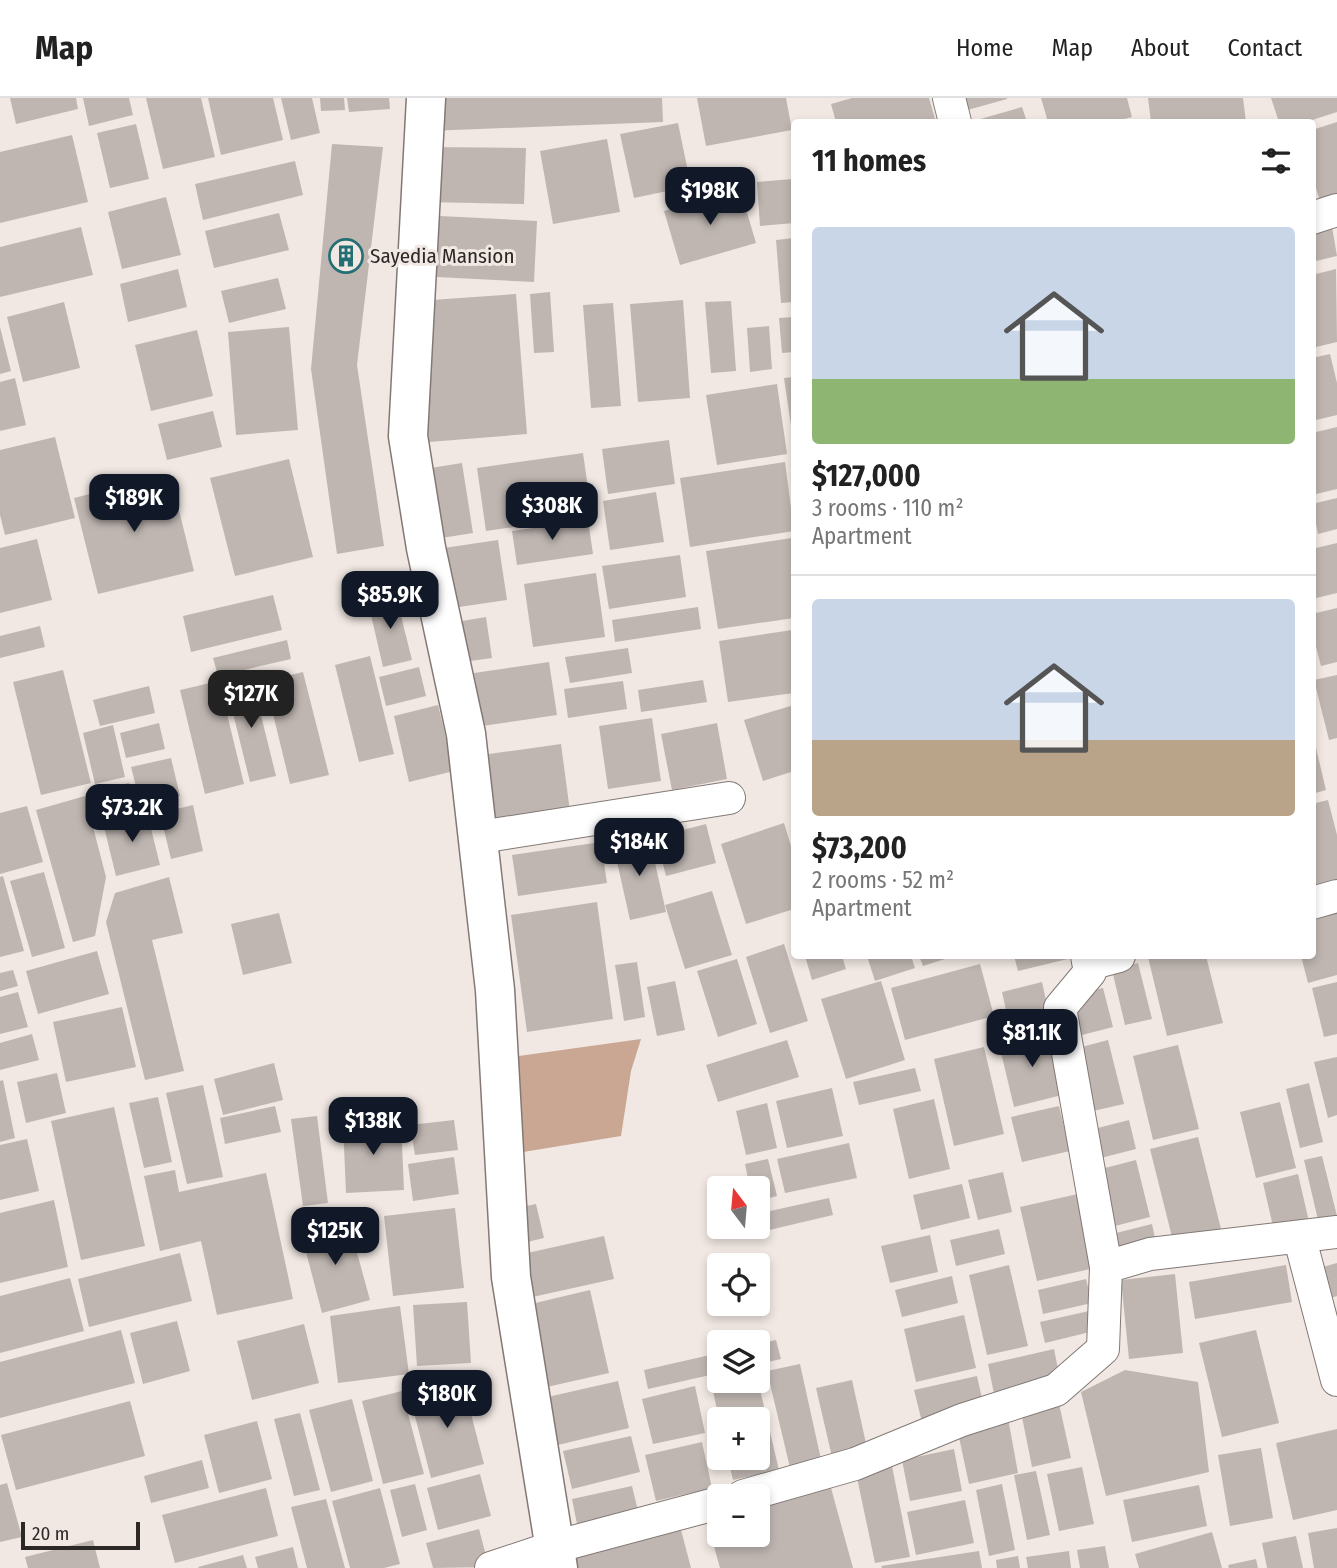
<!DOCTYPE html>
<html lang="en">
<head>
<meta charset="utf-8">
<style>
  :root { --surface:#fff; --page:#f6f6f6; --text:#222; --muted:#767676; --line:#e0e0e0; --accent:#111827 }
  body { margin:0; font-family:"Fira Sans Condensed",sans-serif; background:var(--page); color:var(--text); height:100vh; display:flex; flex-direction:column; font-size:26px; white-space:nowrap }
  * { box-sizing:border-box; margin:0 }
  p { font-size:23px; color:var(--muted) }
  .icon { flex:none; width:38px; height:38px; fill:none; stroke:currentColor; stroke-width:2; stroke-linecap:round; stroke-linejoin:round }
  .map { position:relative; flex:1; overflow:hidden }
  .panel { position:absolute; left:791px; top:21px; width:525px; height:840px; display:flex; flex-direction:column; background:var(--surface); border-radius:7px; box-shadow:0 4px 10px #0003 }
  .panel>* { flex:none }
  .needle { width:46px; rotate:344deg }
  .fabs { position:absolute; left:707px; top:1078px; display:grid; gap:14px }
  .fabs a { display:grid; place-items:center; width:63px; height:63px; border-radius:7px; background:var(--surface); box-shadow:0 4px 10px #0003; font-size:35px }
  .scale { position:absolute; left:21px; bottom:18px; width:119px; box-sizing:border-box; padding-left:7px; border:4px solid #2b2826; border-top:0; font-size:19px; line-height:24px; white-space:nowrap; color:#2b2826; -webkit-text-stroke:5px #f1e8e3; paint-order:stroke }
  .price { position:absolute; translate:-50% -60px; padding:0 16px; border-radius:14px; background:var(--accent); color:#fff; font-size:23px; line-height:46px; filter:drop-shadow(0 2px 4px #0008) }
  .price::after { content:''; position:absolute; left:50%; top:42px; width:21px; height:16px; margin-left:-10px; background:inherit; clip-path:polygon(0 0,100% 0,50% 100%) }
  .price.selected { background:#222; color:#fff }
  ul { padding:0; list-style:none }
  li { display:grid; align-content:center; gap:14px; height:371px; padding:0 21px }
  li+li { border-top:2px solid var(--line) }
  li span { display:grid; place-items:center; height:217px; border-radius:7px; color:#555 }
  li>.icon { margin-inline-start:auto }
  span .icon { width:126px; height:126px; fill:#fffc; stroke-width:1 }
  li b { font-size:30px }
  h2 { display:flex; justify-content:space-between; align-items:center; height:84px; padding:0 21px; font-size:30px }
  header { display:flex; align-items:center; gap:42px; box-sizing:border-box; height:98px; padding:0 35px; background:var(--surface); border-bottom:2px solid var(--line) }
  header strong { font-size:33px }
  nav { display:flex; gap:38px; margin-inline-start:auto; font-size:24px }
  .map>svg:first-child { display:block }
</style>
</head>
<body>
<header>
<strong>Map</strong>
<nav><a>Home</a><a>Map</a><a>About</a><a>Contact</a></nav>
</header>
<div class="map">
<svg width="1337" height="1470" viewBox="0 0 1337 1470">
  <rect width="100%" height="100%" fill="#f1e8e3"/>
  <path fill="#c9a793" d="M641,941L631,973L621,1038L499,1058L505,960Z"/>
  <path fill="#bfb6b1" d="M10,0H76L78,11L16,26Z
    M83,0H129L133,17L89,28Z
    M146,0H201L215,59L163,71Z
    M208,0H273L283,42L221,57Z
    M281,0H312L320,35L291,42Z
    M320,0H344L345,12L321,13Z
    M347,0H389L390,11L349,14Z
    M427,0H662L663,24L428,33Z
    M697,0H786L792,32L706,48Z
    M852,0H929L936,24H836L831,6Z
    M960,0H1007V1L964,13Z
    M1041,0H1127L1132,19L1113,24H1048Z
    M1148,0H1243L1246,24H1151Z
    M1271,0H1337V14L1306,24H1279Z
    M1022,9L1027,24H970Z
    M1337,24V103L1322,108L1312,79V32Z
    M678,25L691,88L634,100L620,36Z
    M136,26L149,81L110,90L97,35Z
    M72,37L88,104L0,125V54Z
    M607,41L620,114L553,126L540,53Z
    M332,46L383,49L357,267L384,448L337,456L311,271Z
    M427,49L526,50L524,106L426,104Z
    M295,63L303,97L203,122L195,86Z
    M793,81L794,125L760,128L757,84Z
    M740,91L756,145L680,167L664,113Z
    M166,99L181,157L122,171L108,114Z
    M279,115L289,152L214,170L205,133Z
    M420,117L537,123L534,184L417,178Z
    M1331,123L1337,158L1312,164V127Z
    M81,129L93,177L0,199V149Z
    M794,140V204L781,205L776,142Z
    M178,171L187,209L128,224L120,186Z
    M1336,171L1337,244L1312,250V177Z
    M278,180L286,211L229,225L221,193Z
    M550,194L554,254L534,255L530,196Z
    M516,196L527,336L429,344L418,203Z
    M683,202L690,300L638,304L630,206Z
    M731,203L736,273L711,275L705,204Z
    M64,204L80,270L23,284L7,219Z
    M613,205L621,308L591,310L583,207Z
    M794,219V254L782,255L779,220Z
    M769,228L772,271L750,274L747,230Z
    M0,229L11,273L0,276Z
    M289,229L298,332L236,337L228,234Z
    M197,232L213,298L151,313L135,247Z
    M1330,256L1337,285V317L1312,323V260Z
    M794,279V341H793L784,280Z
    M15,280L26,327L0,333V284Z
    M777,286L787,356L717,367L706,297Z
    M213,313L222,349L167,362L158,326Z
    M1337,329V391L1312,397V335Z
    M55,339L75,420L5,437L0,417V352Z
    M669,342L675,386L608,396L602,351Z
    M583,355L592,418L486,433L477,370Z
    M289,361L313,459L235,478L210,380Z
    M785,364L794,433L690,449L680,380Z
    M462,365L473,435L429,442L418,372Z
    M170,376L194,473L98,496L74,400Z
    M656,394L664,444L610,452L603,403Z
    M1337,400V431L1318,436L1312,406Z
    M588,422L593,456L517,467L512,433Z
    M792,440L794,520L718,531L706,453Z
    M37,441L52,502L0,515V450Z
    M498,442L507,502L452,510L444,450Z
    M1337,445V495L1312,501V451Z
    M680,457L686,499L609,511L602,468Z
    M596,475L605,539L533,549L524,486Z
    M273,497L282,532L191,554L183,518Z
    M396,498L412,562L383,569L368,504Z
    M698,509L701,531L615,544L612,522Z
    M1337,510V564L1321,568L1312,533V516Z
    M486,519L492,560L456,565L450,525Z
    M40,528L45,549L0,560V538Z
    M792,532L794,595L728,604L719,543Z
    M287,542L291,561L218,578L213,560Z
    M628,550L632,575L570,585L565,559Z
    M370,558L394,656L359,664L335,567Z
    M549,564L557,617L482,628L474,575Z
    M419,569L426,598L386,608L379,579Z
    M63,572L91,685L41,697L13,584Z
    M303,574L329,677L290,686L265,583Z
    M1337,577V640L1329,642L1314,582Z
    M252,581L276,678L250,684L226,587Z
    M703,582L707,604L641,614L638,592Z
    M219,583L244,686L205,696L180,592Z
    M623,583L627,611L568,620L564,591Z
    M149,588L155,615L100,628L93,602Z
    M438,607L454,673L409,684L394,618Z
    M794,607V673L763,683L744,622Z
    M652,620L661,683L608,691L599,628Z
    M159,625L165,651L126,660L120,635Z
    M717,625L727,681L672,692L661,636Z
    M113,627L125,679L95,686L83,635Z
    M561,646L571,721L493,732L482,657Z
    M1316,650L1326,692L1312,696V651Z
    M171,660L180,698L141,708L131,669Z
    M129,685L136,713L103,721L97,692Z
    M85,698L106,779L95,838L73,844L36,712Z
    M1328,702L1337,737V792L1312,798V706Z
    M193,707L203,753L171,761L160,715Z
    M27,708L43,764L0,776V715Z
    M147,714L160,767L116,778L103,725Z
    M784,725L794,758V811L746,826L721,746Z
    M706,726L716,765L666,778L656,739Z
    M649,738L666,814L630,822L613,746Z
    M601,744L607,785L518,798L512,757Z
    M44,774L65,850L32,859L10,783Z
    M3,778L24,853L0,859V779Z
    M169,779L183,835L152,842L184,973L145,982L106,824L115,795Z
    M712,793L732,857L685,871L665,807Z
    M597,804L613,921L527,934L511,817Z
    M1337,809V877L1308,885L1301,858H1312V815Z
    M279,815L292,865L243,877L231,826Z
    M784,846L808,923L770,935L746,859Z
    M97,853L109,896L38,916L26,873Z
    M805,858H842L846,871L812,882Z
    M867,858H911L915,870L875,883Z
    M919,858H948V860L923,868Z
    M1014,858H1076V859L1018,873Z
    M1155,858H1206L1223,925L1167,938L1148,859Z
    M737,861L757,926L718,939L697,873Z
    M637,864L645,919L624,923L615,867Z
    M1138,865L1152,921L1125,927L1112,872Z
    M980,866L994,918L905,942L891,890Z
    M13,872L18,888L0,893V875Z
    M675,883L685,932L657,938L647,889Z
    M881,883L905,962L846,981L821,901Z
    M1042,884L1050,921L1010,930L1002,894Z
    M1337,884V936L1324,939L1312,890Z
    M1103,890L1113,929L1082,937L1072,897Z
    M18,894L28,929L0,936V899Z
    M122,909L136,969L66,984L53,924Z
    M1051,934L1066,996L1014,1009L999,946Z
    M32,936L39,962L0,972V945Z
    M787,942L799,979L718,1004L706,967Z
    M1108,942L1124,1006L1093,1013L1078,950Z
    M1178,947L1199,1031L1153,1042L1133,958Z
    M984,949L1004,1036L954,1048L934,961Z
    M1337,959V1017L1328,1020L1314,964Z
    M274,965L283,1002L223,1017L214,981Z
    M915,970L921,993L859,1007L853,984Z
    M57,975L66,1015L26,1025L17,984Z
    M3,982L15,1040L0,1044V983Z
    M1309,985L1323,1044L1300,1050L1286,991Z
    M203,987L223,1079L187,1086L166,995Z
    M832,990L843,1038L787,1050L776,1003Z
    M158,999L172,1064L144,1070L129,1005Z
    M934,1001L950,1071L909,1081L893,1011Z
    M1280,1004L1296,1070L1256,1080L1240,1014Z
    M767,1005L777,1050L746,1057L736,1013Z
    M275,1008L281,1034L225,1046L220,1020Z
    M1059,1008L1070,1053L1022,1064L1011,1019Z
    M114,1009L145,1148L81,1162L51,1023Z
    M317,1018L328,1105L303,1108L291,1021Z
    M454,1022L458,1052L415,1057L410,1027Z
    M1129,1022L1136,1051L1097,1061L1090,1032Z
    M401,1024L404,1092L346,1095L343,1026Z
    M1198,1039L1221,1131L1173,1143L1150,1051Z
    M27,1041L39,1093L0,1102V1047Z
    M849,1045L857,1080L785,1095L777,1061Z
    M1322,1058L1337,1118L1318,1122L1304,1062Z
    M454,1059L459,1096L413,1103L408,1066Z
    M768,1061L777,1098L758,1103V1090H750L745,1066Z
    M1136,1062L1150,1119L1111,1129L1097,1072Z
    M175,1072L179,1094L266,1075L293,1201L217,1217L201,1143L160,1153L144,1078Z
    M1003,1074L1012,1114L978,1122L968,1082Z
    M1298,1076L1310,1128L1275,1137L1263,1085Z
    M962,1086L970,1120L921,1132L913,1097Z
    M1082,1095L1099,1169L1037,1183L1020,1109Z
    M829,1100L833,1117L765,1133L761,1115Z
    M54,1102L68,1169L0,1185V1115Z
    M536,1106L544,1140L502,1150L494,1115Z
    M455,1110L464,1190L393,1198L384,1118Z
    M348,1122L370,1202L322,1215L301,1135Z
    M1152,1126L1157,1149L1117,1159L1112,1136Z
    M999,1131L1005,1156L956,1168L950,1142Z
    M930,1137L938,1174L890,1185L881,1148Z
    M604,1138L614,1181L510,1204L500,1161Z
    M180,1155L192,1203L89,1229L78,1181Z
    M1337,1165V1198L1321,1203L1312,1172Z
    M1009,1167L1028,1248L987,1257L969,1177Z
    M1286,1167L1292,1204L1195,1221L1189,1184Z
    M1175,1176L1183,1255L1129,1261L1121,1182Z
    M952,1178L958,1205L902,1219L895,1192Z
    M70,1180L84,1233L0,1255V1198Z
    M1086,1181L1092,1205L1043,1216L1038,1192Z
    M590,1192L609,1275L529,1293L510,1211Z
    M467,1204L471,1265L417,1268L413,1207Z
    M400,1208L409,1276L338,1285L330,1218Z
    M1089,1213L1094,1233L1045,1245L1040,1224Z
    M964,1217L976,1270L916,1284L904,1231Z
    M177,1223L190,1273L143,1286L130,1235Z
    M304,1226L319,1285L252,1302L237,1243Z
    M121,1232L135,1285L0,1320V1264Z
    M1256,1232L1279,1325L1222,1339L1199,1245Z
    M776,1242L781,1261L758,1266V1246Z
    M1054,1251L1060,1281L994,1296L988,1266Z
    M719,1255V1275L648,1291L644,1272Z
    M800,1266L822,1366L791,1374L767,1273Z
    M1125,1272L1198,1284L1209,1374L1106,1398L1081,1294Z
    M977,1278L985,1314L923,1328L914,1292Z
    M719,1282L758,1283L779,1372L733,1382L728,1360H758V1321H719L711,1284Z
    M852,1282L867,1350L832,1359L816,1290Z
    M618,1283L629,1330L541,1351L530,1303Z
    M463,1285L484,1366L431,1380L410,1299Z
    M695,1288L705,1335L653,1346L642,1301Z
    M402,1293L424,1376L383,1386L362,1303Z
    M352,1301L373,1383L331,1394L309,1312Z
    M1058,1301L1071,1360L1032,1369L1020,1309Z
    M130,1303L145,1358L16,1392L1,1337Z
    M300,1315L320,1392L294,1398L274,1321Z
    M1008,1320L1018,1375L969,1386L957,1330Z
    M257,1323L272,1381L219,1395L204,1337Z
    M1337,1331V1412L1293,1422L1276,1345Z
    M631,1338L640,1374L572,1391L563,1353Z
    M702,1344L712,1390L656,1403L645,1357Z
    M1261,1350L1273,1420L1230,1428L1218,1357Z
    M954,1351L962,1393L910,1403L902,1362Z
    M202,1362L209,1390L151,1405L144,1378Z
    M892,1368L910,1459L875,1465L856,1375Z
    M1082,1369L1094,1426L1059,1433L1047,1376Z
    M1036,1373L1050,1437L1027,1442L1014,1377Z
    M480,1376L491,1418L438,1432L427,1390Z
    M828,1379L853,1470H720L704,1413L719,1409V1437H758V1398Z
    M7,1385L22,1439L0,1444V1387Z
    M415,1386L427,1432L402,1439L390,1392Z
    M1002,1386L1015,1452L989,1458L976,1392Z
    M1199,1387L1207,1428L1132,1444L1123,1402Z
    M632,1388L639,1417L578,1431L572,1401Z
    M266,1390L278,1438L175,1465L162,1417Z
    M380,1390L400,1466L384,1470H350L332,1403Z
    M326,1401L345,1470H307L291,1409Z
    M965,1402L974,1445L916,1457L907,1414Z
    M680,1428L691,1470H536Z
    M1337,1430V1470H1314L1308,1435Z
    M479,1431L489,1469L433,1470L426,1445Z
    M1212,1434L1222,1470H1139L1135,1456Z
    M1296,1438L1303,1470H1267L1262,1445Z
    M93,1442L100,1470H28L25,1459Z
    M1105,1448L1109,1470H1080L1077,1452Z
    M293,1449L298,1470H258L255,1459Z
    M979,1453L982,1470H882L881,1468Z
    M1069,1453L1071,1470H1028L1026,1459Z
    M243,1457L247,1470H199L198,1469Z
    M1018,1458L1020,1470H997L996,1462Z
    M1256,1461L1258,1470H1229L1228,1467Z"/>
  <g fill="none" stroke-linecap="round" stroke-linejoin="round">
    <g stroke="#827975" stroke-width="34">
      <path id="street" d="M949,0L955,24
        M1312,120L1337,112
        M480,739L729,700
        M1312,805L1337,798
        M1087,858L1090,874L1060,910L1106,1169
        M1089,866L1119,858
        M1300,1141L1337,1282
        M743,1398L855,1366L962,1322L1056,1292L1103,1251L1106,1169L1150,1156L1337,1134
        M491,1470L554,1449L719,1405"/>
    </g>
    <g stroke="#827975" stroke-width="41">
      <path id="secondary" d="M426,0L408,338L426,450L466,636L495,892L511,1179L558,1470"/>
    </g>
    <use href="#street" stroke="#fff" stroke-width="32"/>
    <use href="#secondary" stroke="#fff" stroke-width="38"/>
  </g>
  <defs>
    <g id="building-ring" transform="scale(1.75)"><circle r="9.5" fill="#f1e8e3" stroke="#246f74" stroke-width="1.5"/><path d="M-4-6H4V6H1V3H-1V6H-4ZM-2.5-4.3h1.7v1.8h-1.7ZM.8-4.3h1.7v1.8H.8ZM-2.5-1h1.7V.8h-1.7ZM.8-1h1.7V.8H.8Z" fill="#246f74"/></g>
  </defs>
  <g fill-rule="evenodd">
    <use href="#building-ring" x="346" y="158"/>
  </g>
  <g text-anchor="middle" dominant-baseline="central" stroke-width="6" stroke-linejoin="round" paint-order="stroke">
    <g font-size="21" fill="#2b2826" stroke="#f1e8e3" text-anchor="start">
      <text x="370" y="158">Sayedia Mansion</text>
    </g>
  </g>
</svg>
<div class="fabs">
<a><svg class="needle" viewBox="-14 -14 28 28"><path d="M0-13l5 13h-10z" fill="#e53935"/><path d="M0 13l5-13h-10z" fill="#767676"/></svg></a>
<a><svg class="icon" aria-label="locate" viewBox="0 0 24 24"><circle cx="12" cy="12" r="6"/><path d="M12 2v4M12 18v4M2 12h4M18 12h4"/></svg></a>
<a><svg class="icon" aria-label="layers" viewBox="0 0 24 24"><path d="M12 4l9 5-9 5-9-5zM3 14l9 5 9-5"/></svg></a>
<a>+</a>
<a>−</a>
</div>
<div class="scale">20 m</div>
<b class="price" style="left:710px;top:129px">$198K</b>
<b class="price" style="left:134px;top:436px">$189K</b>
<b class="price" style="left:552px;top:444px">$308K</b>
<b class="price" style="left:390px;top:533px">$85.9K</b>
<b class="price selected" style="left:251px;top:632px">$127K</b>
<b class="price" style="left:132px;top:746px">$73.2K</b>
<b class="price" style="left:639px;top:780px">$184K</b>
<b class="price" style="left:1032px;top:971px">$81.1K</b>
<b class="price" style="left:373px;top:1059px">$138K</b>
<b class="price" style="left:335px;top:1169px">$125K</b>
<b class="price" style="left:447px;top:1332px">$180K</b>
<section class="panel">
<h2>11 homes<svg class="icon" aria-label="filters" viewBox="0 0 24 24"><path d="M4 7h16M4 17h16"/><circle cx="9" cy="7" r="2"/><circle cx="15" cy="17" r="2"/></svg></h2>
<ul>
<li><span style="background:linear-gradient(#c9d6e8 70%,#8fb573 0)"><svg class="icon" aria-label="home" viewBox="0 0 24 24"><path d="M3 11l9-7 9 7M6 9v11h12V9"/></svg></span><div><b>$127,000</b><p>3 rooms · 110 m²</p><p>Apartment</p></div></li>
<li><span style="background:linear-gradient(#c9d6e8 65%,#b9a48a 0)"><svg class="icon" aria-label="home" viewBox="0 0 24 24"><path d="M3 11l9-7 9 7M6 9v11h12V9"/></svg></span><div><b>$73,200</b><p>2 rooms · 52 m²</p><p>Apartment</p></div></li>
</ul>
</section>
</div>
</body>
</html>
